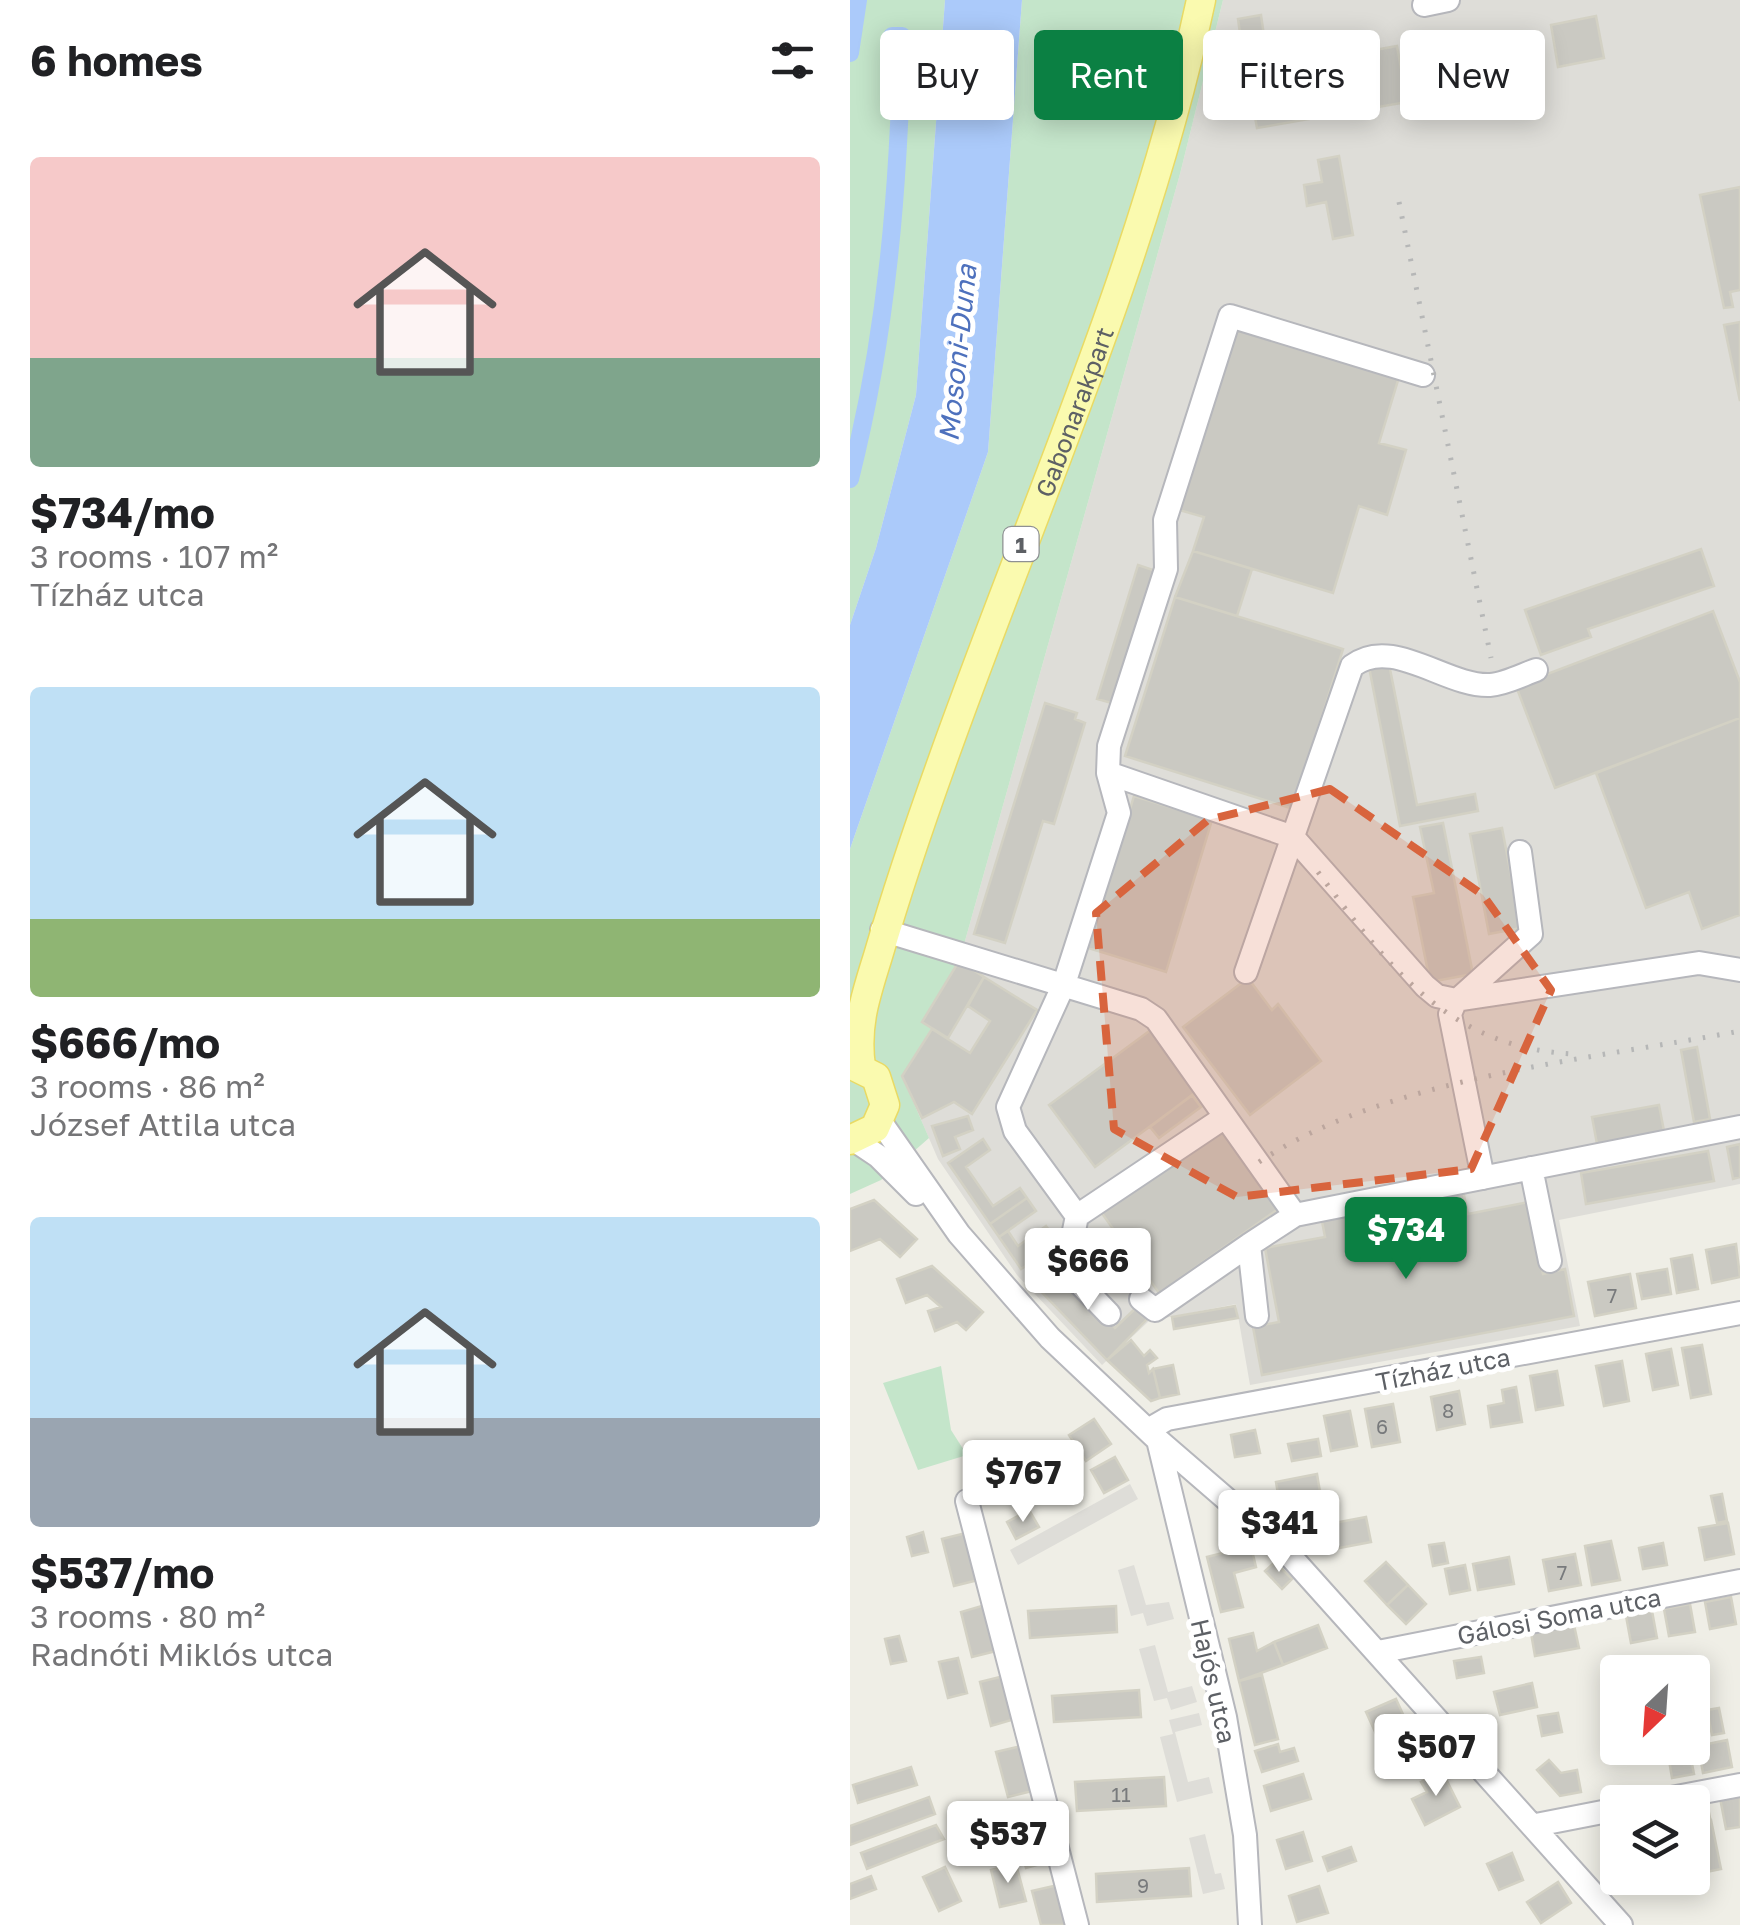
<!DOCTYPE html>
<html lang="en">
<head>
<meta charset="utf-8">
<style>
  :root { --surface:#fff; --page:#f6f6f6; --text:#202124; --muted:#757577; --accent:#0b8043 }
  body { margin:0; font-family:"Golos Text",sans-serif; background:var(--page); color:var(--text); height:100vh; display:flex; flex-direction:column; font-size:38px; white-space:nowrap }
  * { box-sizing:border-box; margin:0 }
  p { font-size:32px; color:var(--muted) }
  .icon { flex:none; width:55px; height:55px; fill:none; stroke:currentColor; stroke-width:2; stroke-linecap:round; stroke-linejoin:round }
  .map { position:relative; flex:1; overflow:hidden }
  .sheet { display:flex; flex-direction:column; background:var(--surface); width:850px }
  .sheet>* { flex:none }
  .top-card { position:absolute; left:30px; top:30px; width:710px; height:90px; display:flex; gap:20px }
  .needle { width:65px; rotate:205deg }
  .buttons { position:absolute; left:750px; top:1655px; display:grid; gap:20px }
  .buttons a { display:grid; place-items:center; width:110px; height:110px; border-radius:10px; background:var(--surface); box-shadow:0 5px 25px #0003; font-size:50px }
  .price { position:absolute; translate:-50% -85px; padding:0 22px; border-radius:10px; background:#fff; color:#222; font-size:32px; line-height:65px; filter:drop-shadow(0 2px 5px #0008) }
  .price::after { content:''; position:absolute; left:50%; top:60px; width:30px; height:22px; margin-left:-15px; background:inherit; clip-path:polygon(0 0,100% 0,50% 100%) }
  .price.on { background:var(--accent); color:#fff }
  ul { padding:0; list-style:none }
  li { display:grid; align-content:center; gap:20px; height:530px; padding:0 30px }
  li span { display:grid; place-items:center; height:310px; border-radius:10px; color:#555 }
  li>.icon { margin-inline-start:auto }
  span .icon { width:180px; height:180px; fill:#fffc; stroke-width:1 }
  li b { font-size:42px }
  h2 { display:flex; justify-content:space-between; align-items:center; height:120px; padding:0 30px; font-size:42px }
  .chip { padding:0 35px; border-radius:10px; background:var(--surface); box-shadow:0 5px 25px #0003; font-size:35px; line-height:90px }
  .chip.on { background:var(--accent); color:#fff }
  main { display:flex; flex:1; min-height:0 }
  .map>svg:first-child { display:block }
</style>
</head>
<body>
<main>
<section class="sheet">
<h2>6 homes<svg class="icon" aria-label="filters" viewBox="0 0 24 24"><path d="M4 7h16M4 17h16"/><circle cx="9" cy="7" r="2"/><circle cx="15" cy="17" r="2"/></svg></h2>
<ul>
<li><span style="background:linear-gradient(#f6c9c9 65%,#7fa58c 0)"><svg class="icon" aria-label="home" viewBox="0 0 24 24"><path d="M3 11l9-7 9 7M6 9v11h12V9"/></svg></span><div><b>$734/mo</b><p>3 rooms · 107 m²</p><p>Tízház utca</p></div></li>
<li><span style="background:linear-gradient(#bfe0f5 75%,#8fb573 0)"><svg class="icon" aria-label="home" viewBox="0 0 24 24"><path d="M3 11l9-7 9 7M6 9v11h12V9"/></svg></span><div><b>$666/mo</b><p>3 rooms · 86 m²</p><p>József Attila utca</p></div></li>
<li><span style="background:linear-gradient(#bfe0f5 65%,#9aa5b1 0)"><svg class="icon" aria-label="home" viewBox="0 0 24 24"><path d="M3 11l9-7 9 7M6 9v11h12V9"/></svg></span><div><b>$537/mo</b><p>3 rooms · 80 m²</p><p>Radnóti Miklós utca</p></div></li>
</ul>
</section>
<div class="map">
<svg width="890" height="1925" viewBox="0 0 890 1925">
  <rect width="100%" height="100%" fill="#efeee6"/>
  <path fill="#deddd8" d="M373,0H890V1184L709,1220L730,1326L400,1385L386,1304L299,1321L252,1365L167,1275L88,1159L52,1076L81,1030L71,1023L109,961L115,941L330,174Z
    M280,1484L288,1499L168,1565L160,1550Z
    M284,1565L296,1605L319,1602L324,1619L297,1626L293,1613L281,1616L268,1570Z
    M305,1645L318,1692L342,1686L347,1702L321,1710L317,1698L304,1701L289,1649Z
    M349,1713L352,1725L325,1732L338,1782L359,1777L363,1793L327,1802L310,1737L323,1734L319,1720Z
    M355,1834L365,1874L371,1873L375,1889L353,1894L339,1838Z"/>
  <path fill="#c4e5ca" d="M0,0H95L66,395L26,548L0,625Z
    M172,0H373L330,174L115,941L109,961L72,1022L81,1029L52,1076L79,1138L31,1180L0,1194V849L138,452Z
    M91,1366L101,1430L117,1455L68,1470L33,1383Z"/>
  <path fill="#abcafa" d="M95,0H172L138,452L0,849V625L26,548L66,395Z"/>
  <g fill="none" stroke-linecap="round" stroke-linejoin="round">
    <path stroke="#abcafa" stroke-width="18" d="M0,53L8,0
      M0,479C37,333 49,187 52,36H42"/>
  </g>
  <path fill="#cac9c2" stroke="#d3d1c4" stroke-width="2.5" d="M411,15L415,43L392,47L388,19Z
    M746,16L754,58L708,67L701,25Z
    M547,46L557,102L407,128L397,73Z
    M489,156L503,235L483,239L476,202L457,206L454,185L472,182L468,160Z
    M890,187V290L880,292L883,307L874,308L850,195Z
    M890,322V401L874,325Z
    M384,327L549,377L529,443L556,450L537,515L509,506L483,593L343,551L354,517L329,510Z
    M851,549L864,586L738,629L741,637L691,655L675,610Z
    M343,551L402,569L387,616L325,597Z
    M288,565L306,571L265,704L247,699Z
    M325,597L493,649L443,809L275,756Z
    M863,611L890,682V718L705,788L666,686Z
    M539,664L567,805L625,794L628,811L550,826L519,667Z
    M195,703L227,713L225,719L235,723L204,824L193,821L155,943L124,934Z
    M890,718V915L852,929L839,892L796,908L746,773Z
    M284,796L362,820L316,972L238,948Z
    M593,823L623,974L580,982L563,897L584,893L570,827Z
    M652,828L671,928L639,934L620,834Z
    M109,961L134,977L98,1038L72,1022Z
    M134,977L187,1010L122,1114L104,1102L72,1118L52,1076L82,1029L120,1053L140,1021L118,1006Z
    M398,978L422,1010L428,1004L471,1061L400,1115L333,1027Z
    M302,1029L348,1091L245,1167L199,1105Z
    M847,1047L860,1119L844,1122L831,1050Z
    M342,1095L351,1107L309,1138L300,1127Z
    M809,1105L814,1131L747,1144L742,1117Z
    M118,1116L123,1130L105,1137L110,1149L93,1156L82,1126Z
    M373,1126L431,1207L309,1293L251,1212Z
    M133,1139L140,1150L116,1167L143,1206L170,1188L177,1198L140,1224L98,1163Z
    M890,1144V1177L883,1179L877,1147Z
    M858,1151L864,1181L736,1204L731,1173Z
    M613,1190L618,1214L679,1202L693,1274L715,1269L724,1316L412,1375L403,1327L429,1322L415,1248L475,1237L471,1216Z
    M177,1198L186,1211L149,1237L140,1224Z
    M24,1200L67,1239L50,1257L30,1239L0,1251V1209Z
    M196,1226L209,1244L171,1269L149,1237L158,1231L168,1246Z
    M886,1244L890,1277L862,1283L856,1250Z
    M842,1255L848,1289L827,1293L821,1259Z
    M204,1264L265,1328L290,1304L301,1315L257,1360L180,1280Z
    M82,1266L133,1312L116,1330L107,1322L85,1331L78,1311L91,1307L77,1295L56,1303L47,1279Z
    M817,1269L821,1294L792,1299L787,1274Z
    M780,1274L786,1308L745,1316L738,1282Z
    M385,1306L388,1318L324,1329L322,1317Z
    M281,1340L294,1356L300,1350L307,1358L297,1365L299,1373L303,1369L310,1398L301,1401L257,1360Z
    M852,1345L861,1394L841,1398L832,1348Z
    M821,1349L828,1385L803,1390L796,1354Z
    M772,1361L779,1401L754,1406L746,1366Z
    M323,1365L329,1394L310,1398L303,1369Z
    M707,1371L713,1405L686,1410L680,1376Z
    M666,1387L672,1422L641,1427L638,1406L654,1403L652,1390Z
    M609,1391L615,1424L587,1430L581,1397Z
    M543,1404L550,1442L522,1447L515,1409Z
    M500,1411L507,1446L481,1451L474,1416Z
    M244,1419L261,1444L236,1461L219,1435Z
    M405,1430L410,1453L385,1457L381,1435Z
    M468,1439L471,1456L442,1461L438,1444Z
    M265,1457L278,1480L254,1493L241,1470Z
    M467,1474L471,1498L430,1506L426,1482Z
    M872,1494L877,1521L867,1523L861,1496Z
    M179,1510L189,1527L166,1539L157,1522Z
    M516,1517L521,1542L484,1549L479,1524Z
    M878,1523L884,1554L855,1560L849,1528Z
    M73,1532L78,1552L62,1556L57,1537Z
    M116,1533L128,1580L104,1586L92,1539Z
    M761,1541L770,1580L742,1585L735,1546Z
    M594,1543L598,1563L583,1566L579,1545Z
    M813,1543L817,1565L793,1569L789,1548Z
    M401,1546L406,1567L384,1573L393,1607L371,1612L357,1557Z
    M725,1554L731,1585L699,1591L693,1560Z
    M659,1557L664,1584L628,1590L623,1564Z
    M425,1562L442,1579L432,1589L415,1571Z
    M536,1562L558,1585L537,1605L515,1581Z
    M615,1565L620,1590L600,1594L595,1569Z
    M558,1585L576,1604L556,1624L537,1605Z
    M881,1597L886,1624L860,1629L855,1602Z
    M840,1604L845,1632L819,1636L814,1609Z
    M135,1605L146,1651L122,1657L111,1612Z
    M266,1606L267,1632L180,1638L178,1611Z
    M802,1611L807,1638L781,1643L776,1616Z
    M468,1625L477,1648L433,1665L424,1642Z
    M724,1625L729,1648L685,1656L681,1633Z
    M403,1633L407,1651L424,1642L433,1665L389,1681L379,1639Z
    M49,1636L56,1661L41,1664L35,1639Z
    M631,1657L634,1673L607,1678L604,1661Z
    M108,1658L117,1693L98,1698L89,1662Z
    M412,1675L428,1739L405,1745L389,1681Z
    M154,1676L165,1719L141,1726L130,1682Z
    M682,1683L687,1707L650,1715L644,1692Z
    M289,1690L291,1717L204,1722L202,1696Z
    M546,1699L557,1723L527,1736L516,1712Z
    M869,1708L874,1733L862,1735L857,1710Z
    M708,1713L712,1732L692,1736L688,1716Z
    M567,1729L577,1753L559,1761L549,1737Z
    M877,1740L882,1767L853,1773L848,1746Z
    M428,1744L430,1752L444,1748L448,1761L412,1772L405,1751Z
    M171,1746L182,1791L158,1797L146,1752Z
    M825,1748H839L844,1774L822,1778L819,1760L827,1759Z
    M699,1760L711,1773L727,1770L731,1792L710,1796L687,1770Z
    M61,1767L67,1785L8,1803L3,1785Z
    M592,1771L610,1807L575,1825L562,1799L577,1792L571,1782Z
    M453,1774L461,1799L421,1811L414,1786Z
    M314,1777L316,1806L227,1811L225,1782Z
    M890,1794V1827L876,1829L870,1798Z
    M79,1797L85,1814L0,1845V1826Z
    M857,1802L860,1818L842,1821V1804Z
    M190,1817L201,1861L176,1868L165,1823Z
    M861,1820L871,1869L846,1874L844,1862L853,1860L849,1841L842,1843V1824Z
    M86,1825L94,1839L17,1869L11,1853Z
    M453,1832L462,1861L436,1869L427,1840Z
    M501,1847L506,1861L478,1871L473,1857Z
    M662,1853L673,1880L649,1890L637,1864Z
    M166,1864L176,1901L150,1907L141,1870Z
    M95,1867L111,1901L89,1911L73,1877Z
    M339,1868L341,1896L247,1902L246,1874Z
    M21,1876L26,1889L0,1899V1884Z
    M708,1882L721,1903L691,1923L677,1902Z
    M208,1885L218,1925H191L182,1891Z
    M469,1886L478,1913L447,1922L439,1896Z"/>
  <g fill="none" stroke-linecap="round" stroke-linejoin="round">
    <g stroke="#b6b7bc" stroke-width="26">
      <path id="minor" d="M574,5L598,0
        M258,773L443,837L575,986L587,996L606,1000L600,1014L633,1178
        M32,930L291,1009L306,1019L445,1215
        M396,972L502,666C542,635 596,687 640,685C655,684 672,675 686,670
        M612,996L681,934L670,852
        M606,1000L849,963L890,970
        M375,1117L227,1216L165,1131L158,1107L214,984L269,813L258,773L259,746L316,569L315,520L380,316L573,375
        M30,1121L109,1234L200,1338L308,1440L433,1548L771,1925
        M4,1140L28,1156L66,1194
        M681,1168L700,1261
        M227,1216L220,1250L211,1264L259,1314
        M291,1299L305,1310L399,1245
        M407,1316L399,1245L445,1215L890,1127
        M298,1430L317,1419L890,1313
        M308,1440L375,1717L395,1835L400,1925
        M117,1501L227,1925
        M528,1652L890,1581
        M800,1802L890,1785
        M686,1825L768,1809"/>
    </g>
    <g stroke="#e9da64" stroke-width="31">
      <g id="major">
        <path d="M0,1064L26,1077L35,1105L25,1128L0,1140"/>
        <path id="s1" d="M11,1067C5,1025 16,995 28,956C47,891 69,826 92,762C182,509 295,263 351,0"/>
      </g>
    </g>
    <use href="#minor" stroke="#fff" stroke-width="22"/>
    <use href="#major" stroke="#fafaaf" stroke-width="28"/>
    <path stroke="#b6b7b7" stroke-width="5" stroke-dasharray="2.5 12" stroke-linecap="butt" d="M549,202L641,658
      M468,872C536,964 598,1049 725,1054
      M409,1162C537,1077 739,1060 890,1031"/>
  </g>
  <path fill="#d8643d" fill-opacity="0.2" stroke="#d8643d" stroke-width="8" stroke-dasharray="20 12" stroke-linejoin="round" d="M480,789L633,895L701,990L621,1169L387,1197L264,1129L246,913L358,820Z"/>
  <g text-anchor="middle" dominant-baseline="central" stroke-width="10" stroke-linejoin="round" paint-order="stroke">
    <g font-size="20" fill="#787a7c">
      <text x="762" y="1295">7</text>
      <text x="598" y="1410">8</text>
      <text x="532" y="1426">6</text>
      <text x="712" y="1572">7</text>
      <text x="271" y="1794">11</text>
      <text x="293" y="1885">9</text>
    </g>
    <rect fill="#fff" stroke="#8e9093" stroke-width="2.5" x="153.5" y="527" width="35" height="34" rx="8"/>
    <g font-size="22" font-weight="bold" fill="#5d6065">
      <text x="171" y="544">1</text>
    </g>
    <g font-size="25" fill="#5d6065" stroke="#fff">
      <text stroke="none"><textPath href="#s1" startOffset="692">Gabonarakpart</textPath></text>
      <text transform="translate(593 1369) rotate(-11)">Tízház utca</text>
      <text transform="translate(709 1616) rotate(-11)">Gálosi Soma utca</text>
      <text transform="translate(364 1681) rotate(77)">Hajós utca</text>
    </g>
    <g font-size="28" font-style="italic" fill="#4e71bd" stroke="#fff">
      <text transform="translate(107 353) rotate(-84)">Mosoni-Duna</text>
    </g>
  </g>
</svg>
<div class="buttons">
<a><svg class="needle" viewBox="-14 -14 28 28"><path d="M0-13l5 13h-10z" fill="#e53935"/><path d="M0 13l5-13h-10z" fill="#757577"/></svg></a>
<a><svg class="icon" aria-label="layers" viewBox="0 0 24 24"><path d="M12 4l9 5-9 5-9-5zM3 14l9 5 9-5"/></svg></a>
</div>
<b class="price on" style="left:556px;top:1282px">$734</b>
<b class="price" style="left:238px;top:1313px">$666</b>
<b class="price" style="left:173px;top:1525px">$767</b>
<b class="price" style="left:429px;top:1575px">$341</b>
<b class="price" style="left:586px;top:1799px">$507</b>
<b class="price" style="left:158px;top:1886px">$537</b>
<div class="top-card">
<a class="chip">Buy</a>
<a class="chip on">Rent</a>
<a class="chip">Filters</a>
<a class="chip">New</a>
</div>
</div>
</main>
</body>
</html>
